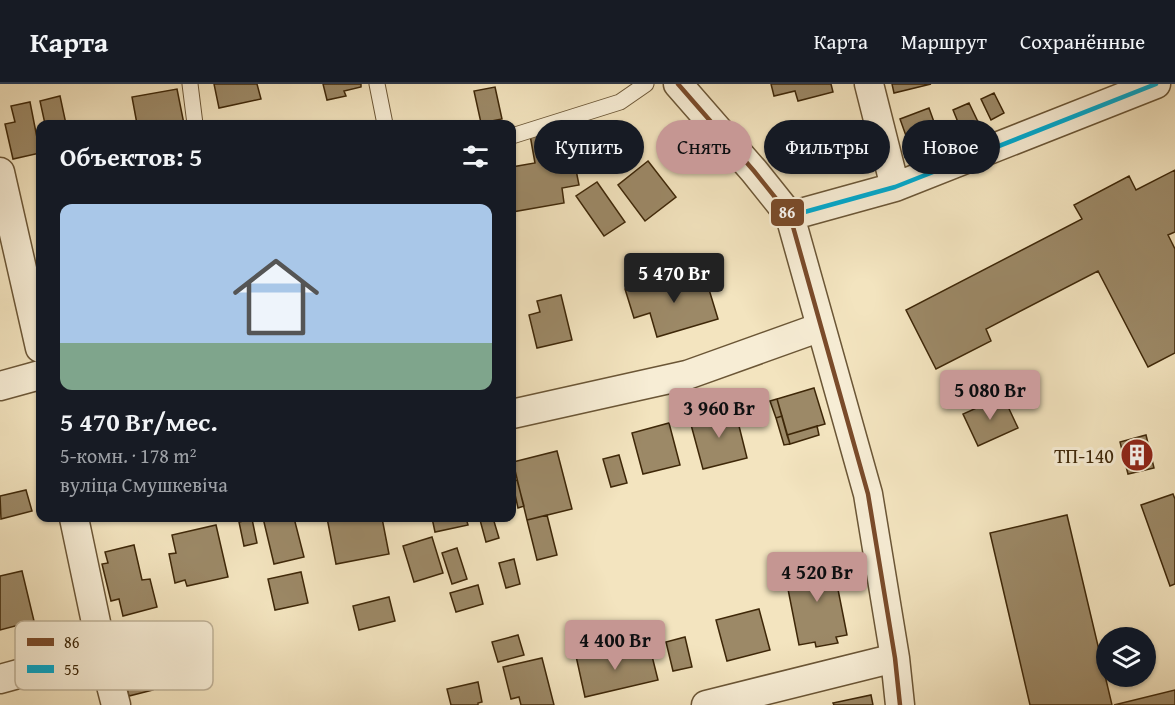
<!DOCTYPE html>
<html lang="ru">
<head>
<meta charset="utf-8">
<style>
  :root { --surface:#171b24; --page:#242831; --text:#f1f3f6; --muted:#9ea1a6; --line:#363941; --accent:#c59692 }
  body { margin:0; font-family:"Gentium Book Plus",serif; background:var(--page); color:var(--text); height:100vh; display:flex; flex-direction:column; font-size:22px; white-space:nowrap }
  * { box-sizing:border-box; margin:0 }
  p { font-size:20px; color:var(--muted) }
  .icon { flex:none; width:33px; height:33px; fill:none; stroke:currentColor; stroke-width:2; stroke-linecap:round; stroke-linejoin:round }
  .map { position:relative; flex:1; overflow:hidden }
  .side { position:absolute; left:36px; top:36px; width:480px; height:402px; display:flex; flex-direction:column; background:var(--surface); border-radius:12px; box-shadow:0 2px 4px #0004 }
  .side>* { flex:none }
  .hud { position:absolute; left:534px; top:36px; width:550px; height:54px; display:flex; gap:12px }
  .controls { position:absolute; left:1096px; top:543px; display:grid; gap:12px }
  .controls a { display:grid; place-items:center; width:60px; height:60px; border-radius:50%; background:var(--surface); box-shadow:0 2px 4px #0004; font-size:30px }
  .price { position:absolute; translate:-50% -51px; padding:0 14px; border-radius:6px; background:var(--accent); color:#111; font-size:20px; line-height:39px; filter:drop-shadow(0 2px 3px #0008) }
  .price::after { content:''; position:absolute; left:50%; top:36px; width:18px; height:14px; margin-left:-9px; background:inherit; clip-path:polygon(0 0,100% 0,50% 100%) }
  .price.active { background:#222; color:#fff }
  ul { padding:0; list-style:none }
  li { display:grid; align-content:center; gap:12px; height:318px; padding:0 24px }
  li span { display:grid; place-items:center; height:186px; border-radius:12px; color:#555 }
  li>.icon { margin-inline-start:auto }
  span .icon { width:108px; height:108px; fill:#fffc; stroke-width:1 }
  li b { font-size:26px }
  h2 { display:flex; justify-content:space-between; align-items:center; height:72px; padding:0 24px; font-size:26px }
  .tag { padding:0 21px; border-radius:27px; background:var(--surface); box-shadow:0 2px 4px #0004; font-size:21px; line-height:54px }
  .tag.active { background:var(--accent); color:#111 }
  header { display:flex; align-items:center; gap:36px; box-sizing:border-box; height:84px; padding:0 30px; background:var(--surface); border-bottom:2px solid var(--line) }
  header strong { font-size:28px }
  nav { display:flex; gap:33px; margin-inline-start:auto; font-size:21px }
  .map>svg:first-child { display:block }
</style>
</head>
<body>
<header>
<strong>Карта</strong>
<nav><a>Карта</a><a>Маршрут</a><a>Сохранённые</a></nav>
</header>
<div class="map">
<svg width="1175" height="621" viewBox="0 0 1175 621">
  <rect width="100%" height="100%" fill="#f3e4bf"/>
  <filter id="stains"><feTurbulence type="fractalNoise" baseFrequency=".00333" numOctaves="4"/><feColorMatrix values="0 0 0 0 .2 0 0 0 0 .09 0 0 0 0 .02 0 0 0 .5 -.17"/></filter>
  <radialGradient id="worn" r=".72"><stop offset=".6" stop-color="#630" stop-opacity="0"/><stop offset="1" stop-color="#630" stop-opacity=".3"/></radialGradient>
  <path fill="#9c8967" stroke="#3e2708" stroke-width="1.5" d="M214,0H257L261,15L219,24Z
    M323,0H361V3L344,7L346,12L327,16Z
    M771,0H831L833,8L798,17L795,7L774,12Z
    M892,0H931L894,9Z
    M495,3L502,35L481,39L474,7Z
    M177,5L184,40H137L132,13Z
    M994,9L1004,29L991,36L981,15Z
    M60,12L66,40H45L40,17Z
    M30,18L40,69L13,75L5,40L15,38L11,22Z
    M969,19L979,40L962,48L953,26Z
    M929,24L939,52L910,63L900,35Z
    M584,42L591,84L576,86L579,101L562,104L564,119L512,128V83L535,79L530,51Z
    M648,77L676,113L645,137L618,101Z
    M1175,86V148L1168,151L1175,165V269L1148,283L1098,187L986,245L991,257L936,285L906,226L1082,135L1074,121L1129,92L1136,106Z
    M597,98L625,138L604,152L576,112Z
    M704,189L718,235L657,253L650,229L634,234L625,205L646,199L648,206Z
    M561,211L572,256L537,264L529,231L540,228L537,217Z
    M814,304L825,340L787,351L777,315Z
    M1003,312L1018,344L978,362L963,330Z
    M777,315L782,332L776,334L770,317Z
    M735,326L747,374L703,385L690,337Z
    M782,332L790,360L784,361L776,334Z
    M669,339L680,381L643,390L632,349Z
    M817,342L819,351L790,360L787,351Z
    M1146,351L1154,384L1128,390L1120,358Z
    M557,367L572,425L527,436L513,378Z
    M619,371L627,399L611,403L603,375Z
    M517,396L524,422L518,424L512,397Z
    M26,406L32,427L1,435L0,412Z
    M1173,410L1175,415V500L1170,502L1141,421Z
    M547,431L557,471L537,476L527,436Z
    M1067,431L1112,621H1030L990,449Z
    M263,434H294L304,473L274,480Z
    M327,434H382L389,470L336,480Z
    M432,434H466L468,441L435,448Z
    M488,434H493L499,454L486,458L480,436Z
    M252,435L257,459L244,462L239,438Z
    M216,441L228,493L187,502L185,496L175,499L169,470L176,469L172,451Z
    M432,453L443,489L414,498L403,462Z
    M134,461L142,496L150,495L157,523L123,532L119,515L111,517L102,480L108,479L105,468Z
    M457,464L467,495L452,500L442,469Z
    M831,470L847,551L836,553L838,559L816,563L815,558L799,561L787,500L804,497L800,476Z
    M514,475L520,500L506,504L499,479Z
    M22,487L34,537L0,546V492Z
    M301,488L308,519L275,526L268,495Z
    M478,501L483,520L456,528L450,509Z
    M389,513L395,537L359,546L353,522Z
    M759,525L770,566L727,577L716,536Z
    M518,551L524,571L498,578L492,558Z
    M685,553L692,583L673,587L666,558Z
    M650,564L658,596L585,613L576,572L607,565L609,574Z
    M542,574L554,621H521L519,613L511,615L503,583Z
    M150,592L153,606L129,612L125,598Z
    M478,598L482,618L478,619V621H451L447,605Z
    M1175,606V621H1114Z
    M871,611L873,621H834L833,619Z"/>
  <g fill="none" stroke-linecap="round" stroke-linejoin="round">
    <g stroke="#6b5636" stroke-width="17">
      <path id="lane" d="M190,0L195,40
        M377,0L385,40
        M512,52L620,18L646,0"/>
    </g>
    <g stroke="#6b5636" stroke-width="31">
      <path id="street" d="M678,0L754,87L790,132L868,410L895,574L900,621
        M869,0L895,103
        M0,88L40,264
        M790,132L895,103L1156,0
        M0,302L40,291
        M512,330L687,291L821,243
        M74,434L102,567L116,621
        M0,595L102,567
        M706,621L895,574"/>
    </g>
    <use href="#lane" stroke="#f7edd5" stroke-width="15"/>
    <use href="#street" stroke="#f7edd5" stroke-width="28"/>
    <g stroke="#f7edd5" stroke-width="9">
      <path id="bus-1" d="M678,0L754,87L790,132L868,410L895,574L900,621"/>
    </g>
    <g stroke="#f7edd5" stroke-width="9">
      <path id="bus-2" d="M790,132L895,103L1156,0"/>
    </g>
    <use href="#bus-1" stroke="#7a4b2a" stroke-width="4.5"/>
    <use href="#bus-2" stroke="#00a9ce" stroke-width="4.5"/>
  </g>
  <defs>
    <g id="building-disc" transform="scale(1.725)"><circle r="9.5" fill="#8f2418" stroke="#f7edd5"/><path d="M-4-6H4V6H1V3H-1V6H-4ZM-2.5-4.3h1.7v1.8h-1.7ZM.8-4.3h1.7v1.8H.8ZM-2.5-1h1.7V.8h-1.7ZM.8-1h1.7V.8H.8Z" fill="#fff"/></g>
  </defs>
  <g fill-rule="evenodd">
    <use href="#building-disc" x="1137" y="371"/>
  </g>
  <g text-anchor="middle" dominant-baseline="central" stroke-width="6" stroke-linejoin="round" paint-order="stroke">
    <g font-size="20" fill="#3e2708" stroke="#f7edd5" text-anchor="end">
      <text x="1114" y="371">ТП-140</text>
    </g>
  </g>
  <rect x="15" y="537" width="198" height="69" rx="9" fill="#f7edd5" stroke="#c0b298" stroke-width="1.5"/>
  <rect x="27" y="554" width="27" height="8" fill="#7a4b2a"/>
  <rect x="27" y="581" width="27" height="8" fill="#00a9ce"/>
  <g font-size="16" fill="#3e2708">
    <text x="64" y="564">86</text>
    <text x="64" y="591">55</text>
  </g>
  <rect stroke="#f7edd5" stroke-width="2" x="770" y="114" width="35" height="29" rx="6" fill="#7a4b2a"/>
  <g font-size="16" text-anchor="middle" font-weight="bold" fill="#fff">
    <text x="787" y="134">86</text>
  </g>
  <rect width="100%" height="100%" filter="url(#stains)"/>
  <rect width="100%" height="100%" fill="url(#worn)"/>
</svg>
<div class="controls">
<a><svg class="icon" aria-label="layers" viewBox="0 0 24 24"><path d="M12 4l9 5-9 5-9-5zM3 14l9 5 9-5"/></svg></a>
</div>
<b class="price active" style="left:674px;top:220px">5 470 Br</b>
<b class="price" style="left:990px;top:337px">5 080 Br</b>
<b class="price" style="left:719px;top:355px">3 960 Br</b>
<b class="price" style="left:817px;top:519px">4 520 Br</b>
<b class="price" style="left:615px;top:587px">4 400 Br</b>
<div class="hud">
<a class="tag">Купить</a>
<a class="tag active">Снять</a>
<a class="tag">Фильтры</a>
<a class="tag">Новое</a>
</div>
<section class="side">
<h2>Объектов: 5<svg class="icon" aria-label="filters" viewBox="0 0 24 24"><path d="M4 7h16M4 17h16"/><circle cx="9" cy="7" r="2"/><circle cx="15" cy="17" r="2"/></svg></h2>
<ul>
<li><span style="background:linear-gradient(#a9c7e8 75%,#7fa58c 0)"><svg class="icon" aria-label="home" viewBox="0 0 24 24"><path d="M3 11l9-7 9 7M6 9v11h12V9"/></svg></span><div><b>5 470 Br/мес.</b><p>5-комн. · 178 m²</p><p>вуліца Смушкевіча</p></div></li>
</ul>
</section>
</div>
</body>
</html>
